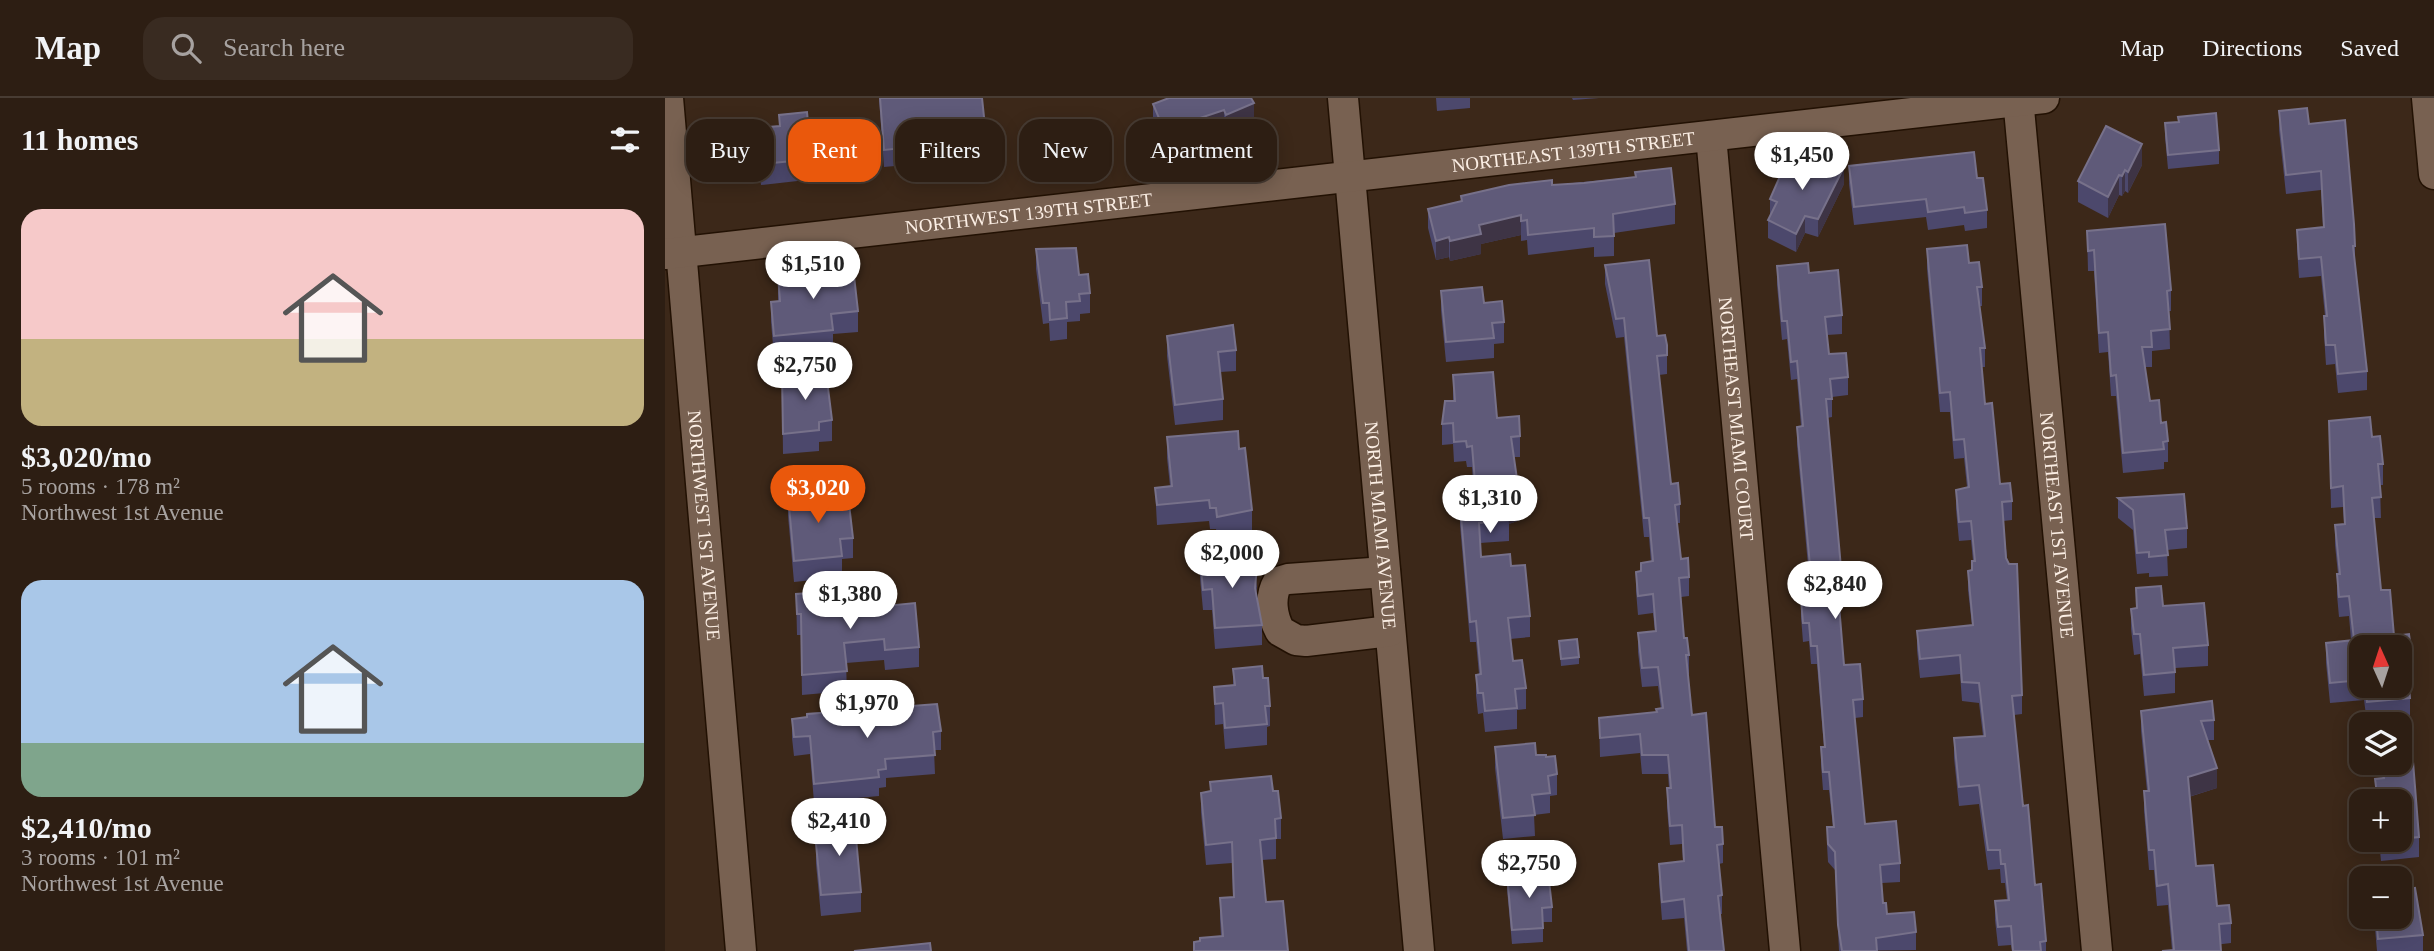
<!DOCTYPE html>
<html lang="en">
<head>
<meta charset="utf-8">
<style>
  :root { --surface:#2d1e13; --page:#392b21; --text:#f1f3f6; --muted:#a7a2a0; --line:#483c33; --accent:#ea580c }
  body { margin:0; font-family:"Times New Roman",serif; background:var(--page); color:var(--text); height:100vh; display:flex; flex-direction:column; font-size:26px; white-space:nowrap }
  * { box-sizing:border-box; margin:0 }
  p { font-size:23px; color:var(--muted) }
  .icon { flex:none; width:38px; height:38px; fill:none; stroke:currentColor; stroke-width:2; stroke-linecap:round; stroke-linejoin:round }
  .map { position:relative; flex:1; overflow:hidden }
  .drawer { display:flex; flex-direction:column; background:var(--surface); width:665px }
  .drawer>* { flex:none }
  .hud { position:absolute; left:21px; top:21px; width:665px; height:63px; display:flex; gap:14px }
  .needle { width:46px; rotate:357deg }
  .controls { position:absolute; left:1684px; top:537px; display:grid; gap:14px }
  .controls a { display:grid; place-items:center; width:63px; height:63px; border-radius:14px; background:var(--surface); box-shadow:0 4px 18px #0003,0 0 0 2px var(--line); font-size:35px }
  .price { position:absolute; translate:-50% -60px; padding:0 16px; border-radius:24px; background:#fff; color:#222; font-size:23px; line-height:46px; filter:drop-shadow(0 2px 4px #0008) }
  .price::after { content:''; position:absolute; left:50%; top:42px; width:21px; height:16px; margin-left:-10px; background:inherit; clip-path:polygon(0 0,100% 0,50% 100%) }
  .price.current { background:var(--accent); color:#fff }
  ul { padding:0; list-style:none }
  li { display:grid; align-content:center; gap:14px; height:371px; padding:0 21px }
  li span { display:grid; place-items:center; height:217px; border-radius:21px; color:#555 }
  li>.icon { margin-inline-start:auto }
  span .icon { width:126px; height:126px; fill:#fffc; stroke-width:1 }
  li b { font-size:30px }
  h2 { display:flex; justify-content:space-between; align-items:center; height:84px; padding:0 21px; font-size:30px }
  .pill { padding:0 24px; border-radius:21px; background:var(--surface); box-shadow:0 4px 18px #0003,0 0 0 2px var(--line); font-size:24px; line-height:63px }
  .pill.current { background:var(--accent); color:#fff }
  header { display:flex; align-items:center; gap:42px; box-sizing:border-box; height:98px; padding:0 35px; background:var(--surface); border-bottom:2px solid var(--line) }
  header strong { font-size:33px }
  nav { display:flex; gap:38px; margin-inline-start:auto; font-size:24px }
  .search { width:490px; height:63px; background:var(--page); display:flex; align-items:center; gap:18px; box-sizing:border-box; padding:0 24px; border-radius:21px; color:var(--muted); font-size:26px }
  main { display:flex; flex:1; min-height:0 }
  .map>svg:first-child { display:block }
</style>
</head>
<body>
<header>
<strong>Map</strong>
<div class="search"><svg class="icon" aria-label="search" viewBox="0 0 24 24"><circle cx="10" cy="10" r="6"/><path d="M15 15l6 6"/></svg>Search here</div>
<nav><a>Map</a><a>Directions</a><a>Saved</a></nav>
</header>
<main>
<section class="drawer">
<h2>11 homes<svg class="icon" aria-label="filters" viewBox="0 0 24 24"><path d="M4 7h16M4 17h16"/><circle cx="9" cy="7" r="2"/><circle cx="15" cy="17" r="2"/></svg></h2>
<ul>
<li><span style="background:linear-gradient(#f6c9c9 60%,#c2b280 0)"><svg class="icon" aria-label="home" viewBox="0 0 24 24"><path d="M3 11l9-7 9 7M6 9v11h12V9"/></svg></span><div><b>$3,020/mo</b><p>5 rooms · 178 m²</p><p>Northwest 1st Avenue</p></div></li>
<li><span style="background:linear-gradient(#a9c7e8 75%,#7fa58c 0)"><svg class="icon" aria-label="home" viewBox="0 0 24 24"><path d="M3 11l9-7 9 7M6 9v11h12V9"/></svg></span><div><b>$2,410/mo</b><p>3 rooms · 101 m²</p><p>Northwest 1st Avenue</p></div></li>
</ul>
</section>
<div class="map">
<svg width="1769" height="853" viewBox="0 0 1769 853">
  <rect width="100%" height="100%" fill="#3c2819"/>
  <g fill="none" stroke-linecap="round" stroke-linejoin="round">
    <g stroke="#221103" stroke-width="33">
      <g id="minor">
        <path id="s1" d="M3,0L76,853"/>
        <path id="s2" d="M678,0L754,853"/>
        <path id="s3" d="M1353,0L1432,853"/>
        <path d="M1762,0L1769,76"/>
        <path id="s4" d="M1046,38L1120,853"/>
        <path id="s5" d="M0,156L1379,0"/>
        <path d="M720,474L623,481L613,484C604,499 607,518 615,533L631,542L641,543L725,533"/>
      </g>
    </g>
    <use href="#minor" stroke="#786151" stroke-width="30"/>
  </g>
  <path fill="#4c486c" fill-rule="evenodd" d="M214,0H317L321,38V56L306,58V61L219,69Z
    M501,0H586L589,26L561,37L559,33L499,53L488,27V6L501,1Z
    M771,0H805V10L772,13Z
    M907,0H934L908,2Z
    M1614,13L1644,26L1690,148V167L1702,273V292L1673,295L1670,266L1661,267L1659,237V218H1660L1656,178L1634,180L1632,151V132L1658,129L1656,92L1621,96L1614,32Z
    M114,17L143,25L168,59V79L96,87L92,51V30L114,28Z
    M1500,25L1554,52V66L1503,71L1500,39Z
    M1477,67L1463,95L1460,93L1457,98L1454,97L1443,120L1413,104V83Z
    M1184,68L1312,80L1322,112V130L1300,133L1299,127L1263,132L1261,119L1189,127L1184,86Z
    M970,74L1010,106V126L949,135V158L929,159V149L863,157L862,142L856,143V137L816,146V156L785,163L784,159L771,162L763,130V111L796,103V98L887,87L970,79Z
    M1179,86L1153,139L1140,135L1131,154L1103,140V122L1105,118V101Z
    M1422,133L1506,192V213H1504L1505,251L1487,253V269H1480L1485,303L1496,325L1503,343V364H1499V371L1458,375L1451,298H1446L1443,254L1434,255L1429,173H1423Z
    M371,151L414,177L425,195V215L415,216V223L402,224V241L385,243L384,225L378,226L371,171Z
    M1262,151L1317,189V208H1314L1320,250V269H1317L1320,306L1335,386L1347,403V422L1338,423L1357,597V616L1349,617L1358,708L1370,787L1381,843V853H1347L1346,847L1333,848L1330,822V803L1342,802L1340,785H1336L1335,771L1323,772L1314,706L1294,708L1289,660V640L1318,638L1314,605L1297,603L1295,576L1255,580L1252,552V533L1307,527L1303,492V473L1307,472V463H1308L1306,442L1294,443L1291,411V392L1302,389L1299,360L1289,361L1285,314H1275L1262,171Z
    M940,167L992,238L1002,257V276L994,277L1006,386L1015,406V425H1012L1016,461L1024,479V498L1016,499L1019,540L1024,557V576H1023L1027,617L1050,729L1058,746V765L1054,766L1057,797V816H1055L1059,853H1022L1019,820L997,822L994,785V766L1018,763L1017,746L1005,747L1002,709V690H1004L1003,676H977L975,655L935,659L934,620L991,614L996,611L993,588L977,589L973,554V535L990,533L988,515L973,517L971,493V474L976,473V465L986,464L984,439H979L959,239L951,240L940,186Z
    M1112,168L1144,175L1177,217V236L1162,237L1164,256L1183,279V297L1167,299V319L1162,320L1176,470V489H1173L1179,567L1198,601V619L1190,620L1200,726L1235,765V784L1217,785L1218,805L1222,816L1251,834V852L1174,853L1170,772L1163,764L1162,747V729H1168L1164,692H1158L1156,667V649H1159L1152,566H1146L1144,543L1138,544L1136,519V501L1141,500V489H1145L1132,347V329L1136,328L1132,281L1126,282L1122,241L1117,242L1112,187Z
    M113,177L193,213V234L168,236V252L109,259L106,224V204L113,203Z
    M776,193L819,205L839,224V245L829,246V260L781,264L776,213Z
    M502,238L571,252V273L555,274L558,301V322L510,327L502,258Z
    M117,277L167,322V343L154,344V353L118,356Z
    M788,277L832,320L855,338V359H849L855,422L844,426V443L815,445L816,459L846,468L865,518V539L845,541L848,563L861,590V611L852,612V631L820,634L818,615L813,616L811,597V577L814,576L811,544H805L795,427V407L807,405V385L808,384L807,369H802L801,363L789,364L788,346L777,347V326L788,303Z
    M1664,323L1707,339L1718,366V387H1715L1716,420H1709L1716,492L1729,538L1747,559V580H1743L1745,600V620L1702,625L1699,602L1665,605L1661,565V545L1686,542L1684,518L1674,519L1672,497V476H1673L1670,447V427L1679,426L1678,409L1666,410ZM1696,550L1734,588H1696Z
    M502,339L574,351L587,412V432L552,439L551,431H545L544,423L492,427L490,390L505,388L502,360Z
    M123,397L188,440V460L177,461V479L129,484L123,418Z
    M1453,400L1522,430V450L1502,452L1503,478L1484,479V475L1472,476L1468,432L1453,420Z
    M535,459L589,469L592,489L591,496L597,527V547L550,551L547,512H538L535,480Z
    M1471,490L1498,508L1543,547V568L1510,570V595L1479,598L1475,556L1469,557L1466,531V511L1471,510Z
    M131,496L160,514L254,549V569L220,572L219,562L181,565L182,593L137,597L136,537H132Z
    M894,543L914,559V566L896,568Z
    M568,571L598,580L605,608V628L602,629V647L560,651L558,626L550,627L549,589L568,587Z
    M1476,613L1549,622V642H1543L1552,690L1524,699L1531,768L1552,808L1566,825V845L1507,852L1503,807L1492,808L1489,772H1484L1479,713V693H1482L1476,633Z
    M127,621L276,633V652H269L270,676L221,680V689L214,690V698L149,704L145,656L129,658L127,640Z
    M830,649L881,659L892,676V697L885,698V715L869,717L870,738L838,741L830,670Z
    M1716,665H1734L1754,739V759L1716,763L1714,742H1734V704H1711L1710,681L1717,680Z
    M545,684L608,693L616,720V741H611V761L597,762L601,804L623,853H529V844L556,838L555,821V800L568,799L567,765L541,767L536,715V695L545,694Z
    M160,721L196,794V814L156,818L151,766V746L161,745Z
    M842,777L887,809V824H878V844L847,846L842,791Z
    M1743,791L1758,837V853H1712L1709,819H1734Z"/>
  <path fill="#3e3445" d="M589,5V26L561,37V17Z
    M559,12V33L499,53V32Z
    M1477,46V67L1463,95V74Z
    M1179,69V86L1153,139V121Z
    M1460,72V93L1457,98V78Z
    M1454,77V97L1443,120V99Z
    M856,117V137L816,146V156L785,163V143L814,127Z
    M1140,118V135L1131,154V136Z
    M784,139V159L771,162V143Z
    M855,402V422L844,426L842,406Z
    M1552,670V690L1523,699V679Z"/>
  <path fill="#5f5a79" stroke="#77718a" stroke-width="2" d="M215,0H317L321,38L306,40V43L219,52Z
    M504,0H586L589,5L561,17L559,12L499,32L488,6Z
    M1642,10L1644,26L1680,22L1689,126L1690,148H1688L1702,273L1673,276L1670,247H1661L1659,218H1662L1656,159L1634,161L1632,132L1659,129L1656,73L1621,77L1614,13Z
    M142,14L143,25L164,23L168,59L96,66L92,30L115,28L114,17Z
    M1551,15L1554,52L1503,57L1500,25L1514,24L1513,19Z
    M1441,28L1477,46L1463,74L1460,72L1457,78L1454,77L1443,99L1413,83Z
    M1309,54L1312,80H1318L1322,112L1300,115L1299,109L1263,114L1261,101L1189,109L1184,68Z
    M1138,58L1162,70L1179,69L1153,121L1140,118L1131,136L1103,122L1112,104L1105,101L1123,60L1134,65Z
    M1006,70L1010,106L948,116L949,138L929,139V130L863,137L862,122L856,123V117L814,127L816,136L785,143L784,139L771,143L763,111L797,103L796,98L844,87L887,82V87L919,85L971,79L970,74Z
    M1500,126L1506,192L1502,193L1505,231L1486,233L1487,249H1477L1485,303L1494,302L1496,325L1501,324L1503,343L1498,344L1499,351L1458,355L1451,277L1446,278L1443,234L1434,235L1429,152L1423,153L1422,133Z
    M1302,147L1304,165L1314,164L1317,189H1312L1320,250H1315L1320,306L1327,305L1335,386L1345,385L1347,403L1337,404L1341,460L1344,466H1352L1357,597L1347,598L1358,708L1363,707L1370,787L1376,786L1381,843L1375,844L1376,853H1348L1346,828L1333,829L1330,803L1344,802L1340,766H1336L1335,752H1323L1314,687L1294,689L1289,640L1320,638L1314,585L1297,584L1295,557L1255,561L1252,533L1308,527L1303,473L1307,472V463H1310L1306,423L1294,424L1291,392L1304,389L1299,341L1289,342L1285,294L1275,295L1262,151Z
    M411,150L414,177L423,176L425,195L414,196L415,203L401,204L402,220L385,222L384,205H378L371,151Z
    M984,162L992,238L1000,237L1002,247V257L992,258L1006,386L1013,385L1015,406L1010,407L1016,461L1023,460L1024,479L1014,480L1019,540H1022L1024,557H1021L1027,617L1041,615L1050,729H1057L1058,746L1052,747L1057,797L1053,798L1059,853H1024L1019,801L997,804L994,766L1019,763L1017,727L1005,728L1002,690H1006L1003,657H977L975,636L935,640L934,620L992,614L991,611L998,610L993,569L977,570L973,535L991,533L988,496L973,498L971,474L976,473V465L988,463L984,420H979L959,220L951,221L940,167Z
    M1143,165L1144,175L1173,172L1177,217L1160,219L1164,256L1181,255L1183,279L1165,281L1167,301H1161L1176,470L1171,471L1179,567L1195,566L1198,601L1188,602L1200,726L1231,723L1235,765L1215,767L1218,805H1221L1222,816L1249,814L1251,834L1211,840L1212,853H1177L1173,827L1170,754L1163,746L1162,729H1169L1164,674H1158L1156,649H1160L1152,548H1146L1144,525H1138L1136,501L1142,500L1141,489H1147L1132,329L1138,328L1132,263L1126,264L1122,223H1117L1112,168Z
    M188,169L193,213L166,216L168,232L109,238L106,204L115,203L113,177Z
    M817,189L819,205L837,203L839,224L827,225L829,240L781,244L776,193Z
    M568,227L571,252L553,254L558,301L510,307L502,238Z
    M161,274L167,322L154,324V332L118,336L117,277Z
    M828,274L832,320L854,318L855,338L846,339L855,402L842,406L844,422L814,425L816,459L845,456L846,468L860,467L865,518L843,520L848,563L857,562L861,590L850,591L852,610L820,613L818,595H813L811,577L816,576L811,523L805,524L795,407L808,405L807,385L810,384L807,348L802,349L801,343L789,344L788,325L777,326L780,303H790L788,277Z
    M1705,319L1707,339L1715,338L1718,366H1713L1716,399L1707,400L1716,492H1725L1729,538L1744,536L1747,559L1741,560L1745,600L1702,604L1700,588H1734V550H1696V582L1665,585L1661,545L1689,542L1684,498L1674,499L1672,476H1675L1670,427L1680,426L1678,388L1666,390L1664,323Z
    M573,333L574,351L580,350L587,412L552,419L551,410H545L544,402L492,407L490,390L507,388L502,339Z
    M170,392L171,408L184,406L188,440L175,441L177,458L129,463L123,397Z
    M1519,396L1522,430L1500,432L1503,457L1484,459V454L1472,455L1468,412L1453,400Z
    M588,456L589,469H592L590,490L597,527L550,530L547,491L538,492L535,459Z
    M1496,488L1498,508L1539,505L1543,547L1508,550L1510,574L1479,577L1475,536H1469L1466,511L1472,510L1471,490Z
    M158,494L160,514L250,505L254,549L220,552L219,541L179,545L182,573L137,577L136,516H132L131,496Z
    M912,541L914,559L896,561L894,543Z
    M597,568L598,580H603L605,608H600L602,626L560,630L558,605L550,606L549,589L570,587L568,571Z
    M1547,603L1549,622L1536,623L1552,670L1523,679L1531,768L1548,767L1552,808L1564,807L1566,825L1554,826L1556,853H1497L1509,852L1503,786L1492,788L1489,752H1484L1479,693H1484L1476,613Z
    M272,606L276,633L268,634L270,657L220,661L221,671L213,672L214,679L149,686L145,638L129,639L127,621L142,619V616Z
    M870,645L871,657H881V659L890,658L892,676L883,678L885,695L867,697L870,717L838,720L830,649Z
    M1747,651L1754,739L1734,741V704H1713L1710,681L1719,680L1717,665H1734V652Z
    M606,678L608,693H613L616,720L610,721L611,740L595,742L601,804L618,803L623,853H529V844L535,843V840L558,838L555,800L569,799L567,744L541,747L536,695L546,693L545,684Z
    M189,718L196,794L156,797L151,746L163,745L160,721Z
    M883,774L887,809L877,810L878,830L847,832L842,777Z
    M1742,777L1743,791L1750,790L1758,837L1713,841L1711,819H1734V780H1710Z
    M265,845L266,853H189Z"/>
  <g text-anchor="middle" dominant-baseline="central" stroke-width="5" stroke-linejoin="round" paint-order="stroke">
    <g font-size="19" fill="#fbeee4" stroke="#1c130d">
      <text stroke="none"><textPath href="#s5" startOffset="914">NORTHEAST 139TH STREET</textPath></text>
      <text stroke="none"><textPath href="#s5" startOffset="366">NORTHWEST 139TH STREET</textPath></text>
      <text stroke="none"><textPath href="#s4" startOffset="284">NORTHEAST MIAMI COURT</textPath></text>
      <text stroke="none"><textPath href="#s1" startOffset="429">NORTHWEST 1ST AVENUE</textPath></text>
      <text stroke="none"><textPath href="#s2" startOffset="429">NORTH MIAMI AVENUE</textPath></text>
      <text stroke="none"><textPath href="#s3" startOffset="429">NORTHEAST 1ST AVENUE</textPath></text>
    </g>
  </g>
</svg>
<div class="controls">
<a><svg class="needle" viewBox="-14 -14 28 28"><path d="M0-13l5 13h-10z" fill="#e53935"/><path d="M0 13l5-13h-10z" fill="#a7a2a0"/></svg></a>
<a><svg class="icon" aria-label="layers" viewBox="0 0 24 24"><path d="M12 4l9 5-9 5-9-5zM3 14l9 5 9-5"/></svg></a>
<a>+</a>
<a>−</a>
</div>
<b class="price" style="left:1137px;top:94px">$1,450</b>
<b class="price" style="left:148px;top:203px">$1,510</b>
<b class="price" style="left:140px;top:304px">$2,750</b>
<b class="price current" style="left:153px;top:427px">$3,020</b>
<b class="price" style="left:825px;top:437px">$1,310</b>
<b class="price" style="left:567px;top:492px">$2,000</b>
<b class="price" style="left:1170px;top:523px">$2,840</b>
<b class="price" style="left:185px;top:533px">$1,380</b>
<b class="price" style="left:202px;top:642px">$1,970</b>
<b class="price" style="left:174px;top:760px">$2,410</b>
<b class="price" style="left:864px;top:802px">$2,750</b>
<div class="hud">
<a class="pill">Buy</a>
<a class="pill current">Rent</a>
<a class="pill">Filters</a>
<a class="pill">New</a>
<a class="pill">Apartment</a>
</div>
</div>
</main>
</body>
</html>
